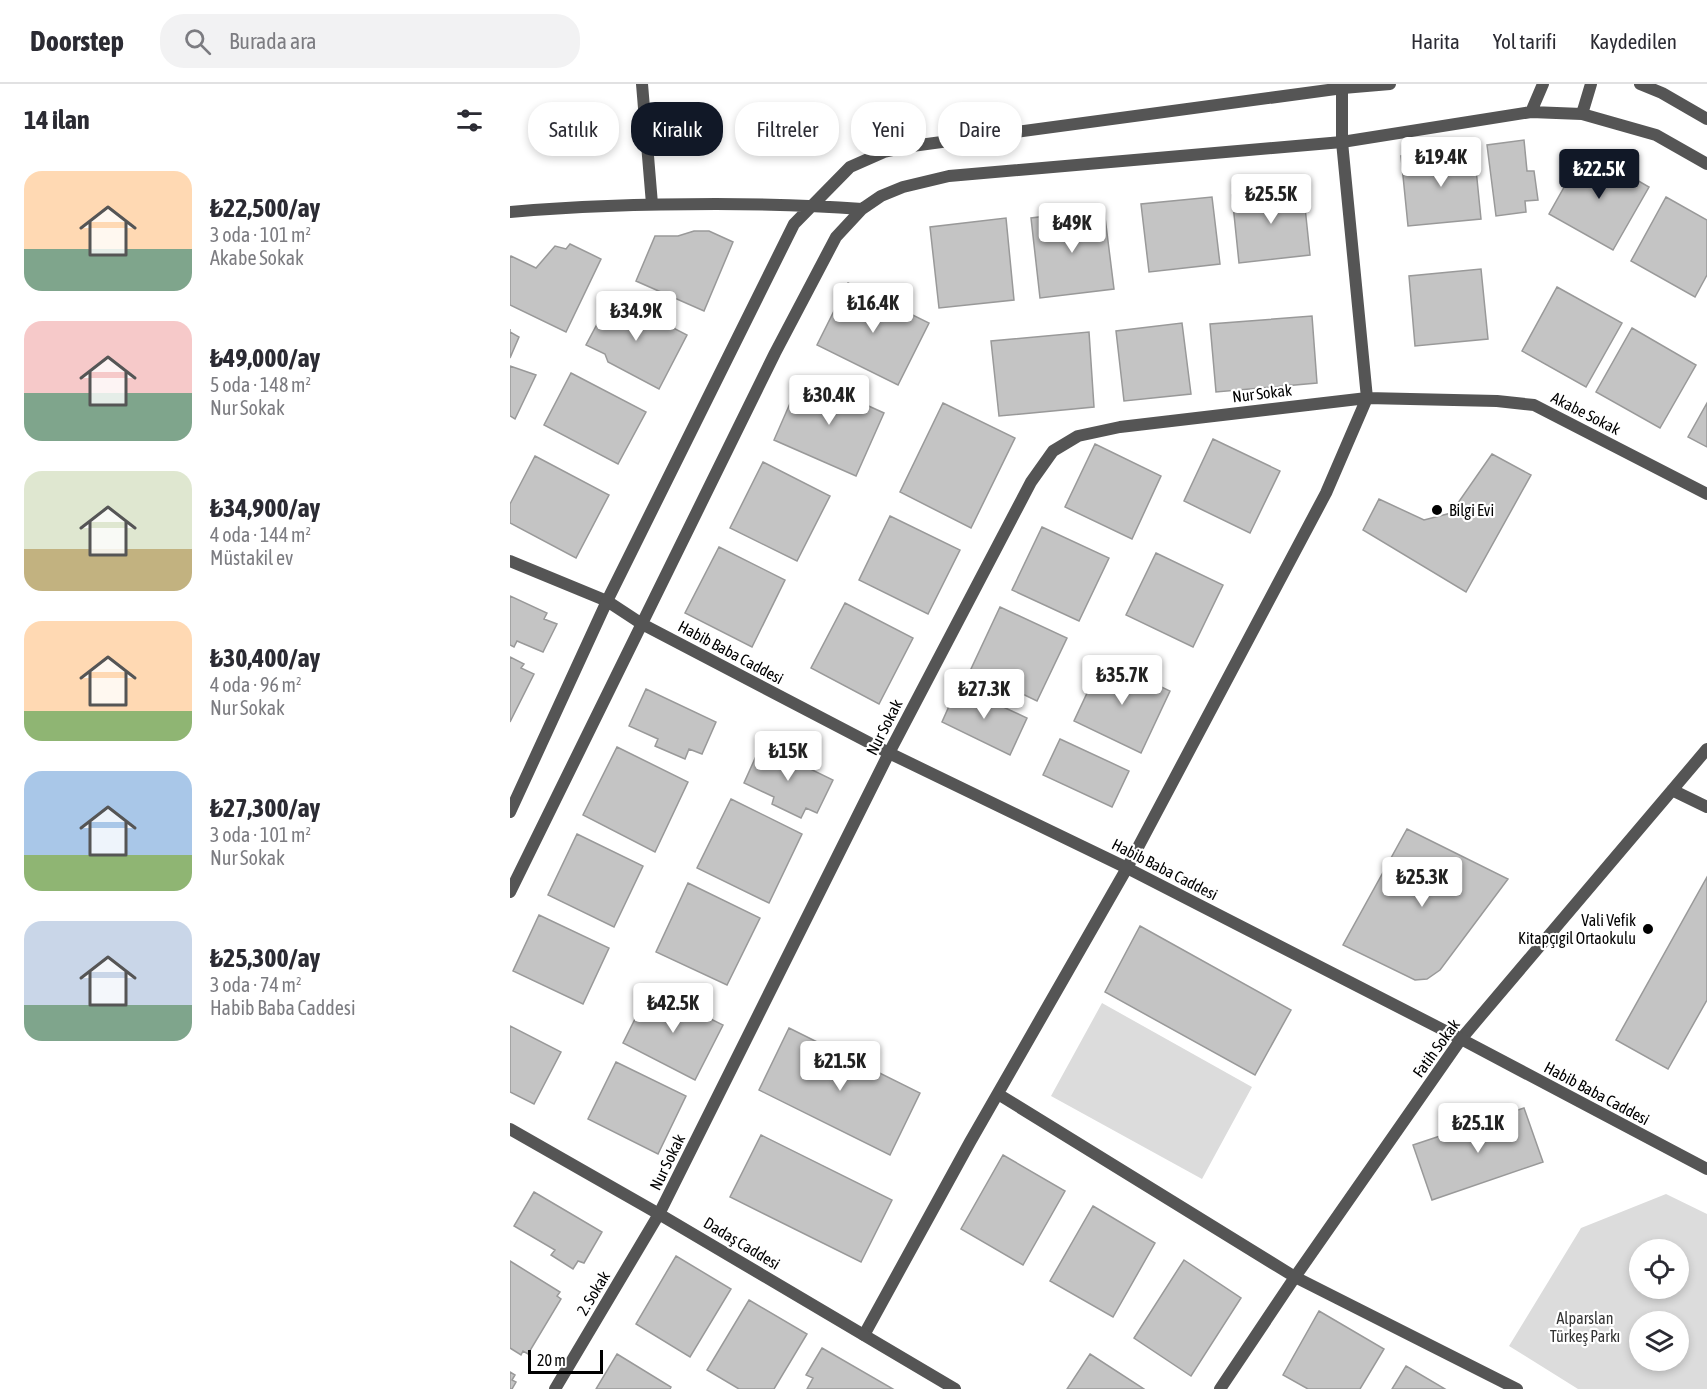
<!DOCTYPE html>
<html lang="tr">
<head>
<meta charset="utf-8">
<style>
  :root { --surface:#fff; --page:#f2f2f3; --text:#2b2b33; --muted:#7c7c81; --line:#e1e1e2; --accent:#111827 }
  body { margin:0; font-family:"Asap Condensed",sans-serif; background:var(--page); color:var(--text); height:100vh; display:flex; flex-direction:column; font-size:22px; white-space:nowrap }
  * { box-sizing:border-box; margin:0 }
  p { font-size:20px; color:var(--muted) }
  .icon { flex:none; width:33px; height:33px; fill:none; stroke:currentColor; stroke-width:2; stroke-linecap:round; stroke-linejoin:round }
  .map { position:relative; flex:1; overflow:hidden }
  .details { display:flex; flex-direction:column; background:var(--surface); width:510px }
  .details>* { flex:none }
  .guide { position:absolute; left:18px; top:18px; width:570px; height:54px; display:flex; gap:12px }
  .controls { position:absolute; left:1119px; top:1155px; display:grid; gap:12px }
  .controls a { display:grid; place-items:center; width:60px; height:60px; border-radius:50%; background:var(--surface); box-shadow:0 3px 9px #0003; font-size:30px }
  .scale { position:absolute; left:18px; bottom:15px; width:75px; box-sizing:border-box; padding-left:6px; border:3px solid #000; border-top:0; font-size:16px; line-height:21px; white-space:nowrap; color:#000; -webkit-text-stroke:4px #fff; paint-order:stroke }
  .price { position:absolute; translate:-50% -51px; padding:0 14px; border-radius:6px; background:#fff; color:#222; font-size:20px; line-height:39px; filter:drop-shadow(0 2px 3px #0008) }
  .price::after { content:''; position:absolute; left:50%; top:36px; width:18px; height:14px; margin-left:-9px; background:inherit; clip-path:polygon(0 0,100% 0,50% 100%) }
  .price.active { background:var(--accent); color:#fff }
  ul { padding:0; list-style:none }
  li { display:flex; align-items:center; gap:18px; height:150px; padding:0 24px }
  li span { display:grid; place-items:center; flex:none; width:168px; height:120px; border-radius:18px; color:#555 }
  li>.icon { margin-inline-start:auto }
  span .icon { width:72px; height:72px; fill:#fffc; stroke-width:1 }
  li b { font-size:26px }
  h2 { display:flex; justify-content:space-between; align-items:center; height:72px; padding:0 24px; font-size:26px }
  .tag { padding:0 21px; border-radius:24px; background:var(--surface); box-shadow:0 3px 9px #0003; font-size:21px; line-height:54px }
  .tag.active { background:var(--accent); color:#fff }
  header { display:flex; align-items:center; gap:36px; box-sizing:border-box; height:84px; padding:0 30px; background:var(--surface); border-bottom:2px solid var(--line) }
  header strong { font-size:28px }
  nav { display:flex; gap:33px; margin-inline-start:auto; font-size:21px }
  .search { width:420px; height:54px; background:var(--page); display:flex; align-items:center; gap:15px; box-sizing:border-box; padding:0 21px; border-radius:24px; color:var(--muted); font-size:22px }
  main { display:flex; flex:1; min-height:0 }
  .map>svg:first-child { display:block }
</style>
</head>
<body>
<header>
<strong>Doorstep</strong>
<div class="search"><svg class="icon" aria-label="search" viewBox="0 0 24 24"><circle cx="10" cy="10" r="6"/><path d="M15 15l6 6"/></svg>Burada ara</div>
<nav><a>Harita</a><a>Yol tarifi</a><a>Kaydedilen</a></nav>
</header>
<main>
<section class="details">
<h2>14 ilan<svg class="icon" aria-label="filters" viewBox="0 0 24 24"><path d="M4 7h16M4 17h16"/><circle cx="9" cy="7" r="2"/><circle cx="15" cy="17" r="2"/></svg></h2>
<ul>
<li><span style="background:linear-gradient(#ffd9b3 65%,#7fa58c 0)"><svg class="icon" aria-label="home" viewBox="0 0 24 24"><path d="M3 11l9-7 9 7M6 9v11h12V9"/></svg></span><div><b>₺22,500/ay</b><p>3 oda · 101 m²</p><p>Akabe Sokak</p></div></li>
<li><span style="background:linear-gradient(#f6c9c9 60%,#7fa58c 0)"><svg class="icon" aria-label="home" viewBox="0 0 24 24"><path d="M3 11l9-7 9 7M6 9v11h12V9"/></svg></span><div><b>₺49,000/ay</b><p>5 oda · 148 m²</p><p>Nur Sokak</p></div></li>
<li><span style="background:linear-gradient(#dfe7d0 65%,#c2b280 0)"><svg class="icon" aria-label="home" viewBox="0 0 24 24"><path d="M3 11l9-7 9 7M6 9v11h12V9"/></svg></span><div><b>₺34,900/ay</b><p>4 oda · 144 m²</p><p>Müstakil ev</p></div></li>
<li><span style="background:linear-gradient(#ffd9b3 75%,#8fb573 0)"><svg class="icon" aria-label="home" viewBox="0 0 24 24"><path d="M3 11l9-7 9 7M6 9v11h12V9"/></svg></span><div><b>₺30,400/ay</b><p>4 oda · 96 m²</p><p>Nur Sokak</p></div></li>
<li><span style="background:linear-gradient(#a9c7e8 70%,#8fb573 0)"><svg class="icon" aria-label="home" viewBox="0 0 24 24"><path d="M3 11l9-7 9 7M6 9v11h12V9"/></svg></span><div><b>₺27,300/ay</b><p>3 oda · 101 m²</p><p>Nur Sokak</p></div></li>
<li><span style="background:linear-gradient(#c9d6e8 70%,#7fa58c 0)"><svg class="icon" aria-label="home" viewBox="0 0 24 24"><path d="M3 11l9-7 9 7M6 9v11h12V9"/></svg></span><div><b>₺25,300/ay</b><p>3 oda · 74 m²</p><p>Habib Baba Caddesi</p></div></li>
</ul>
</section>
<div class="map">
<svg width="1197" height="1305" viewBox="0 0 1197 1305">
  <rect width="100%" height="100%" fill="#fff"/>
  <path fill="#dcdcdc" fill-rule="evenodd" d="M592,919L742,1003L692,1095L541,1012Z
    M1156,1110L1197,1130V1305H1068L999,1262L1071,1144ZM1130,1166H1168V1204H1130ZM1130,1238H1168V1276H1130Z"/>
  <path fill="#c4c4c4" stroke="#999" stroke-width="1.5" d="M1014,56L1017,87H1024L1028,116L1015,117L1016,128L986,132L977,61Z
    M964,65L971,135L898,142L891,72Z
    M1075,66L1139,103L1103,166L1039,130Z
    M793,104L800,171L729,179L722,111Z
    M702,113L710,180L639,188L631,120Z
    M1156,113L1197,136V191L1185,213L1121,177Z
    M594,125L604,205L530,214L521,134Z
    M496,134L504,216L429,224L420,143Z
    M184,147H199L223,158L194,227L126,197L145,152H168Z
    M60,160L91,175L56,248L0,221V174L1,172L26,184L45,162L56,165Z
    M971,185L978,255L905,262L899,192Z
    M338,199L419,239L388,301L307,261Z
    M1047,203L1112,239L1076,303L1012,267Z
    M102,212L177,251L149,305L98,278L95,270L76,261Z
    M802,232L807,299L706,308L700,240Z
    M672,239L681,310L614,317L606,247Z
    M1122,244L1186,281L1150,344L1086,308Z
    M0,245V248L9,253L0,274Z
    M579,248L584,323L489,332L481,257Z
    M0,282L26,291L5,335L0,332Z
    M61,289L136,328L108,380L34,341Z
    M292,292L374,329L346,392L264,356Z
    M433,319L505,354L461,444L390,408Z
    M1197,319V363L1178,353Z
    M703,355L770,387L740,449L674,417Z
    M585,360L651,392L622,455L555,423Z
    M982,370L1021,391L956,508L853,446L869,415L914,436L941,429Z
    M25,372L99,411L66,474L0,439V420Z
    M253,378L320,412L287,477L220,444Z
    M380,432L450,466L418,530L349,496Z
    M532,443L599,474L569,537L502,506Z
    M209,463L275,496L242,563L175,529Z
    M646,469L713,501L683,563L616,531Z
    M0,512L37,529L34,535L47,540L33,568L7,557L4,563L0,561Z
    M335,519L403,554L369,620L301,584Z
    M490,523L557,554L527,617L461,585Z
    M0,573L14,580L11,584L24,590L0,638Z
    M593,575L660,607L631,669L564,637Z
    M448,602L517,634L500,671L432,638Z
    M136,605L206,638L192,670L179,665L175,675L145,662L148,655L119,642Z
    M550,655L619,687L602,723L533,691Z
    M251,661L323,696L307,729L296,724L291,734L262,720L264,713L234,699Z
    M107,663L178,698L145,768L73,731Z
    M221,715L292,750L259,819L187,784Z
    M897,745L998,795L930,886L917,895L905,896L833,861Z
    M67,750L133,782L104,843L38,811Z
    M1197,793V916L1158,985L1106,956Z
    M178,799L250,834L217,901L146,868Z
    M29,831L99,864L73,920L3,887Z
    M630,842L781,926L745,991L595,908Z
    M140,905L213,941L185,996L113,959Z
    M0,942L51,968L24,1020L0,1008Z
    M279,944L410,1009L380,1071L249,1006Z
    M106,978L176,1012L148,1070L78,1035Z
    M1014,1024L1033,1078L922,1116L903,1061Z
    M251,1051L382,1116L351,1178L220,1113Z
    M493,1071L555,1107L513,1181L451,1145Z
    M24,1108L92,1148L74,1179L68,1177L63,1185L41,1171L45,1166L4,1142Z
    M583,1122L645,1159L603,1233L540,1197Z
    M166,1172L221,1205L180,1273L126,1240Z
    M674,1176L731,1214L681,1292L624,1254Z
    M0,1177L50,1208L47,1212L51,1215L18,1270L13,1267L11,1271L0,1264Z
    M239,1216L297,1250L264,1305H229L197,1286Z
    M809,1227L874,1265L850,1305H798L773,1291Z
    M312,1264L383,1305H297L303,1294L296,1291Z
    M107,1270L161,1303L160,1305H86Z
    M580,1270L634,1305H557Z
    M896,1282L935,1305H882Z
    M0,1288L5,1291L2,1296L6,1298L2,1305H0Z"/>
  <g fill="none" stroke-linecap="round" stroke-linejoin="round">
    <path stroke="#555" stroke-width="12" d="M132,0L142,120
      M0,477L97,517
      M1162,706L1197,723
      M488,1010L785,1193L1007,1305
      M354,1251L460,1058L617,784L816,409L857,314L832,58V0
      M45,1305L149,1130L379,669L521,398L543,367L568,352L610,343L857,314L987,317L1024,321L1197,410
      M710,1305L785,1193L951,955L1197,665"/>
    <path stroke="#555" stroke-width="12" d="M1130,0L1152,9L1197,35
      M1021,28L1033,0
      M1072,30L1081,0
      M0,128C69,122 137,120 206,120C255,120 303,121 352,125
      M97,517L132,540L379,669L617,784L951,955L1197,1085
      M0,728L97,517L284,140L340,83L374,68L402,62L833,4L880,0
      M0,808L265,269L326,153L352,125L371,112L393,103L439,92L832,58L1021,28L1072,30L1146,51L1197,80
      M0,1045L149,1130L445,1305"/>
  </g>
  <g fill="#000" stroke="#fff" stroke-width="2">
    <circle cx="927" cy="426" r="6"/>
    <circle cx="1138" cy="845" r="6"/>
  </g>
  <g text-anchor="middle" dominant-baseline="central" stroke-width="4.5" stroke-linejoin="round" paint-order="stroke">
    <g font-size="16" fill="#000" stroke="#fff">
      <text transform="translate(752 309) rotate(-7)">Nur Sokak</text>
      <text transform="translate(1076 329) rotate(27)">Akabe Sokak</text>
      <text transform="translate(221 568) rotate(28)">Habib Baba Caddesi</text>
      <text transform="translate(374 643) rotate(-63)">Nur Sokak</text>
      <text transform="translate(655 785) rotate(27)">Habib Baba Caddesi</text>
      <text transform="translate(926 964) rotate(-54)">Fatih Sokak</text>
      <text transform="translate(1087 1009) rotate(28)">Habib Baba Caddesi</text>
      <text transform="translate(157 1078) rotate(-64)">Nur Sokak</text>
      <text transform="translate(232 1159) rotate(31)">Dadaş Caddesi</text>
      <text transform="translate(83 1209) rotate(-59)">2. Sokak</text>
    </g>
    <g font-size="16" fill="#000" stroke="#fff" text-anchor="start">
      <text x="939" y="426">Bilgi Evi</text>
      <text x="1126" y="836" text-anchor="end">Vali Vefik<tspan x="1126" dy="18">Kitapçıgil Ortaokulu</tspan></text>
    </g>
    <g font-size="16" fill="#333" stroke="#fff">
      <text x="1075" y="1234">Alparslan<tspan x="1075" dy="18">Türkeş Parkı</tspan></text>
    </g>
  </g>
</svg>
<div class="controls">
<a><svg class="icon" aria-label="locate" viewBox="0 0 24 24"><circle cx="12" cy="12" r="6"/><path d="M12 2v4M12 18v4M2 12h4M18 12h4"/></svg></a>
<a><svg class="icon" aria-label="layers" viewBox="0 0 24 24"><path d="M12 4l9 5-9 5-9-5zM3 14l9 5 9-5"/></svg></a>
</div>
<div class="scale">20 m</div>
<b class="price" style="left:931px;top:104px">₺19.4K</b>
<b class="price active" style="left:1089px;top:116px">₺22.5K</b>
<b class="price" style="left:761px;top:141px">₺25.5K</b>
<b class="price" style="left:562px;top:170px">₺49K</b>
<b class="price" style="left:363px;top:250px">₺16.4K</b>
<b class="price" style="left:126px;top:258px">₺34.9K</b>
<b class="price" style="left:319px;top:342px">₺30.4K</b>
<b class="price" style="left:612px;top:622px">₺35.7K</b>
<b class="price" style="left:474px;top:636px">₺27.3K</b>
<b class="price" style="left:278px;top:698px">₺15K</b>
<b class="price" style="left:912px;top:824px">₺25.3K</b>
<b class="price" style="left:163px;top:950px">₺42.5K</b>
<b class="price" style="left:330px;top:1008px">₺21.5K</b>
<b class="price" style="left:968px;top:1070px">₺25.1K</b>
<div class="guide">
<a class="tag">Satılık</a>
<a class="tag active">Kiralık</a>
<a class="tag">Filtreler</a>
<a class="tag">Yeni</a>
<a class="tag">Daire</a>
</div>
</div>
</main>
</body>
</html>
